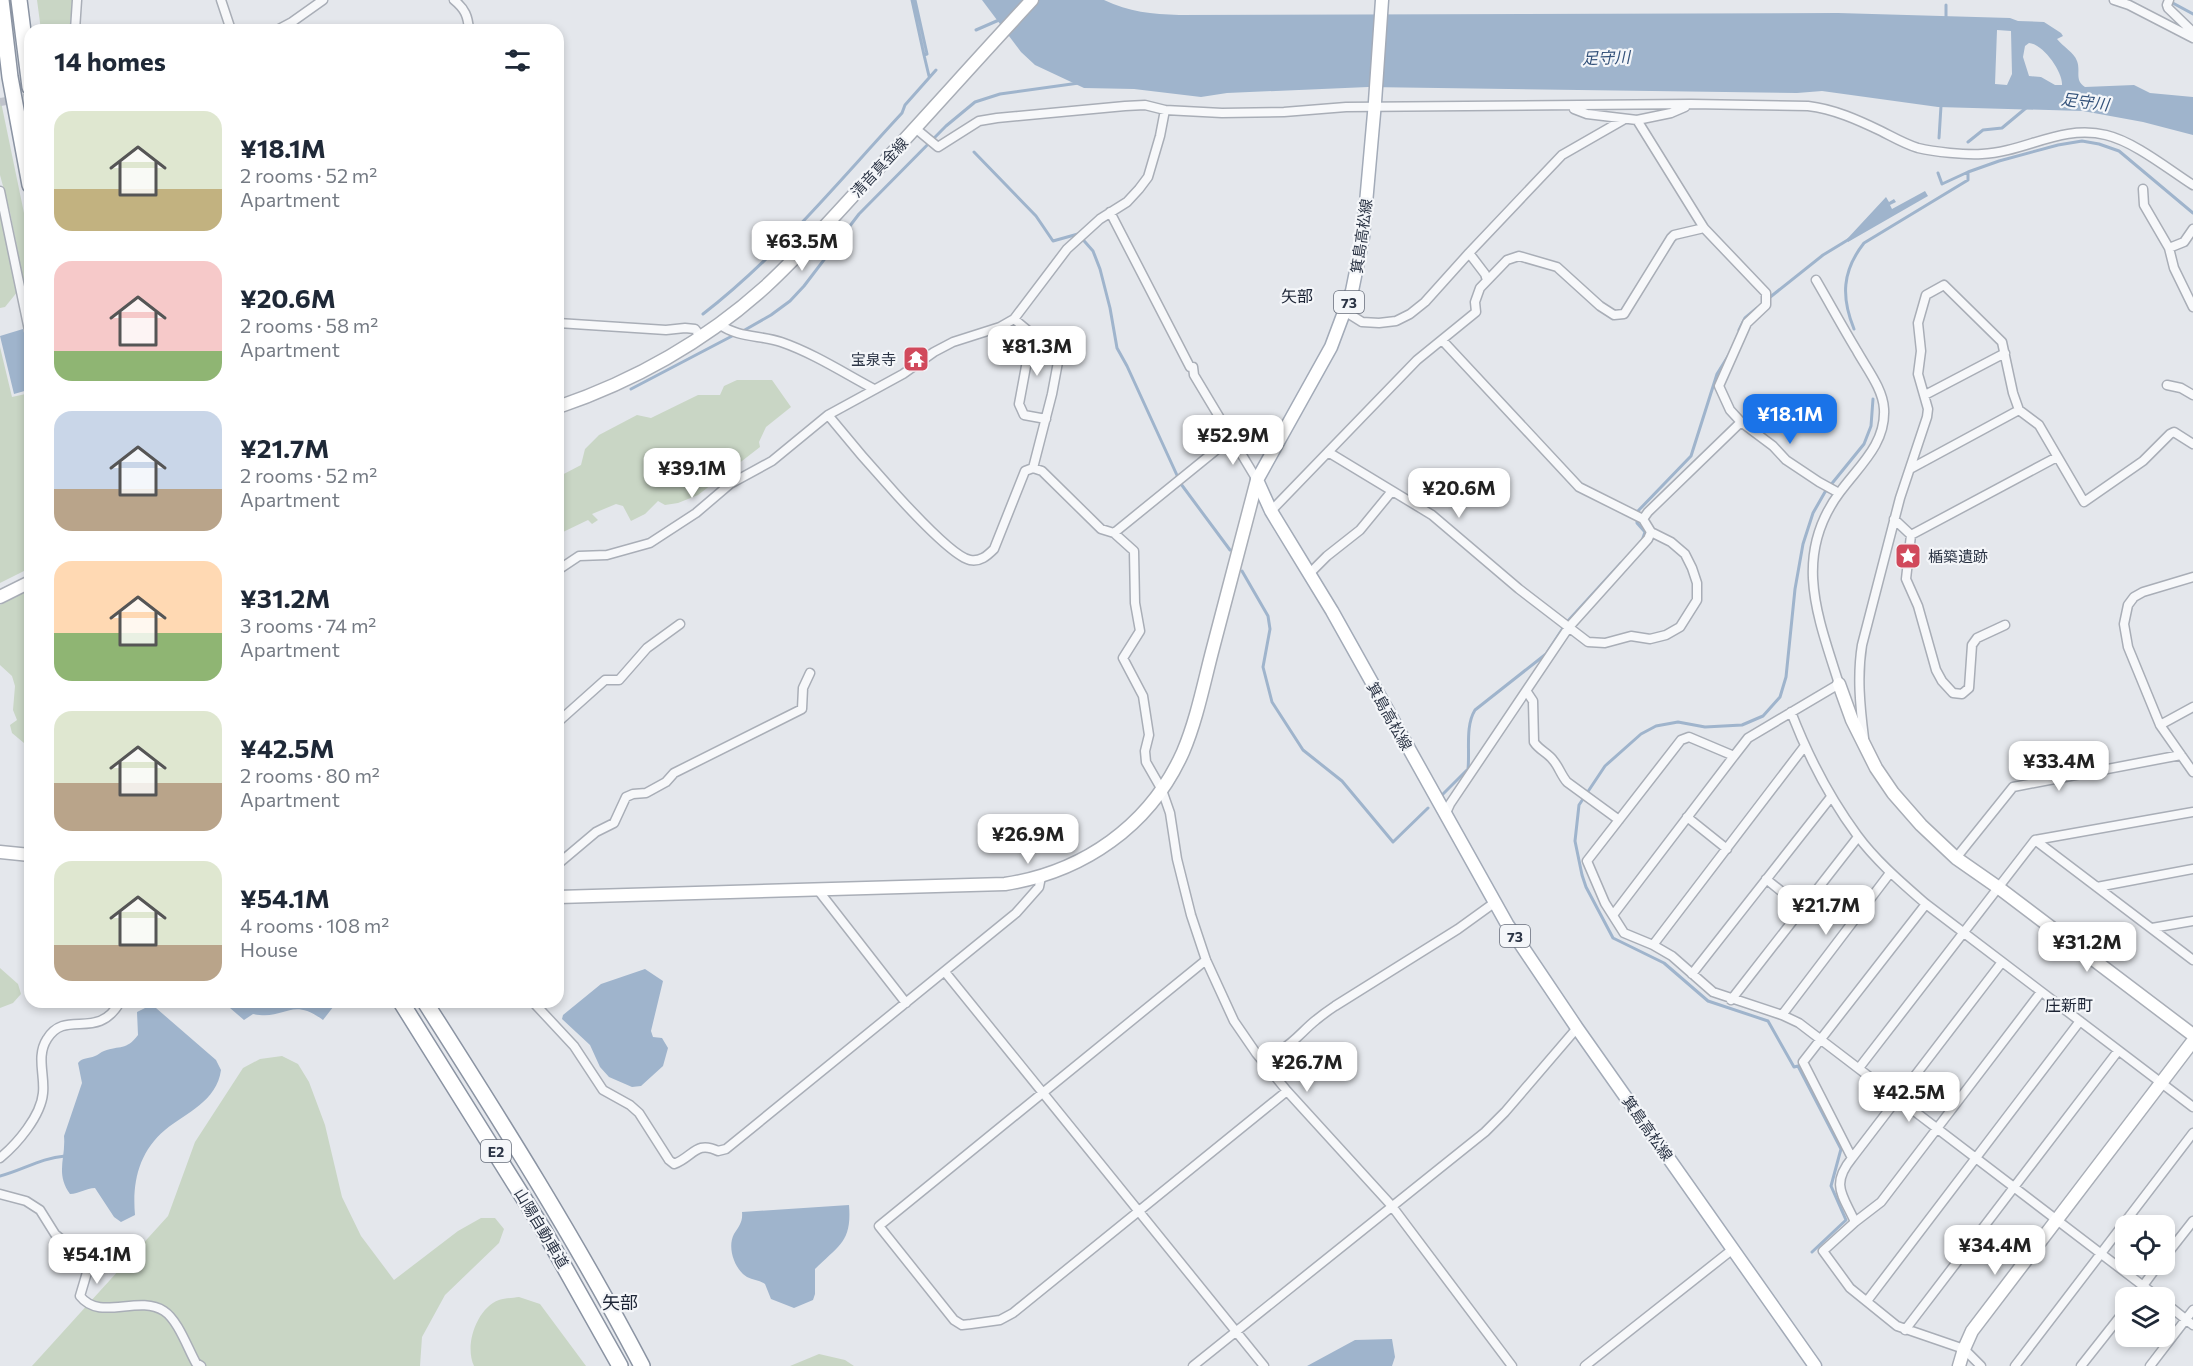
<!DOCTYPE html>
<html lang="en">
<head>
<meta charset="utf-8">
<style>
  :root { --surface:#fff; --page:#f6f6f7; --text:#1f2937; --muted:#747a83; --accent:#1a73e8 }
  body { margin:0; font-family:Commissioner,"Noto Sans JP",sans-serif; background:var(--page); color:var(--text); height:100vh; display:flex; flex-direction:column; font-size:22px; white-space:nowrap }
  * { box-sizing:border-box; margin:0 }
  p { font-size:20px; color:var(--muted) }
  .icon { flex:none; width:33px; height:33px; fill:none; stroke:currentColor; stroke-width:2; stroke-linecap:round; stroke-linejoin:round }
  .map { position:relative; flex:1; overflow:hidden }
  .panel { position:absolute; left:24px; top:24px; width:540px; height:984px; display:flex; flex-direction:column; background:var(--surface); border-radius:18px; box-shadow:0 3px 9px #0003 }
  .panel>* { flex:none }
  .fabs { position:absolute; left:2115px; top:1215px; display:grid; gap:12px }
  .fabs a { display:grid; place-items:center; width:60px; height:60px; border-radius:12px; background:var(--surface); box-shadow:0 3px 9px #0003; font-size:30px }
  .price { position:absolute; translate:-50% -51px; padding:0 14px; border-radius:12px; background:#fff; color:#222; font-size:20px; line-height:39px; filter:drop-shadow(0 2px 3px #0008) }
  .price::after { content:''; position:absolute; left:50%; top:36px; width:18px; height:14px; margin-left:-9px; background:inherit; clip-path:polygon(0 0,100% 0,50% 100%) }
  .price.selected { background:var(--accent); color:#fff }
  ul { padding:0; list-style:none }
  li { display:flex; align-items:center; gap:18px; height:150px; padding:0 30px }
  li span { display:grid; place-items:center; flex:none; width:168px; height:120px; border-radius:18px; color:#555 }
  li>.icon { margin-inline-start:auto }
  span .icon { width:72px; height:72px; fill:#fffc; stroke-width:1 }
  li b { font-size:26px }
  h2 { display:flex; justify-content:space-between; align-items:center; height:72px; padding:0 30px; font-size:26px }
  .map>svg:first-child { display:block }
</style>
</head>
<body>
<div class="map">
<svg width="2193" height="1366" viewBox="0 0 2193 1366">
  <rect width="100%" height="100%" fill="#e4e7ec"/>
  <path fill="#c9d6c5" d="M37,0H72L70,30H41Z
    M0,97L30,242V314L10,212L0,175Z
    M0,200L18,291L5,307L0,308Z
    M0,347L12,397L30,393V568L0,583Z
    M737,380H772L791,407L766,427L759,442L760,447L698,495L678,503L665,505L658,501L645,514L631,521L623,506L616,504L592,514L598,520L592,524L588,520L563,532H558V477L581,465L585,449L599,435L637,415L651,418L698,395H720L724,386Z
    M30,589V748L12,733L10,725L17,720L13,710L15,686L12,676L0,665V605Z
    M0,968L18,984L21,994L13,1003L0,1008Z
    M282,1056L298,1064L309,1082L325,1125L342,1197L361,1236L394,1280L458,1231L481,1218H495L504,1229L499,1243L445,1295L422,1337L420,1366H32L168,1216L195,1142L243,1068L260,1059Z
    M519,1297L540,1304L586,1366H474C464,1345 477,1308 499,1300C505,1298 513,1298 519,1297Z
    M819,1354L845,1360L854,1366H790Z"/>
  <path fill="#9fb4cc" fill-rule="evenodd" d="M982,0H1104C1129,12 1152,14 1179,15L1838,13L2010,18L2018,21L2044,22L2061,33L2063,36L2057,39C2063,47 2074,52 2077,61C2081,71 2074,80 2085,87L2134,85L2150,93L2193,97V135L2143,122L2083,111L1938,107L1822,91L1797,93L1368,87L1227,93L1201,97L1134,89L1084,88L1035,65L1021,52ZM1997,30L2011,31L2012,74L2007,85L1995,84ZM2029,43C2043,44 2063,72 2062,85H2055L2041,77L2029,76L2023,57L2025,46Z
    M1925,191L1928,196L1848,242L1847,239L1886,197L1889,202L1894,199L1896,202L1890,205L1892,209Z
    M23,329L30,355L26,357L27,361H30V385L27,386L28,390L14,394L0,336Z
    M645,969L663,981L651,1031L653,1037L662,1038L668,1048L663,1066L641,1086L632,1087L609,1077L600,1067L590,1045L562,1019L563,1015L601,984Z
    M223,1002H337L323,1020C290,996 286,1021 253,1014L244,1020Z
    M149,1006L156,1008L216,1060L221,1070C217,1101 186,1113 165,1130C139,1152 132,1182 135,1215L121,1222L114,1217L95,1188C86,1188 79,1194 70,1194C55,1173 66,1158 64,1136L82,1083L78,1063C83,1057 88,1059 95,1056C98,1055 101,1052 104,1051C120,1045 126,1051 138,1035L137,1012Z
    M849,1205C852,1242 839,1245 815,1269V1294L813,1300L794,1308L771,1299L765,1284C759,1280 753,1280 747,1277C734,1269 727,1247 734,1234C739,1226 743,1222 742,1212Z
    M1392,1339L1395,1357L1392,1366H1307L1355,1340Z"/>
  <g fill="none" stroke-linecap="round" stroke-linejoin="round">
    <path stroke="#9fb4cc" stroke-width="3" d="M912,0L924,55
      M915,0L927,54L924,55L929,76
      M2169,1L2193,14
      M1946,18V5
      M976,30L999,20
      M1939,138L1941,106
      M1968,142L1983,130L2002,128L2026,108
      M974,152L1036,216L1053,241L1078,234L1093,251L1100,269L1110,308L1117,348L1127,366L1181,484L1230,550
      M1938,173L1942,184L1968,172L1999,161L2058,145L2082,141L2099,144L2119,151L2193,213
      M1769,298L1823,255L1851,238
      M703,314C778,256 838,182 902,113L905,105L936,70
      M1854,329C1841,297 1842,271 1864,243L1968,180V172
      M1739,330L1745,318L1757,308
      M743,331L771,315L790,301L804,286L859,214L946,126L975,102L1000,94L1079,83
      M631,389L734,335
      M1642,541L1645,532L1637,523V512L1691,456L1717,374L1730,353
      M1242,571L1268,616L1270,629L1263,667L1272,702L1303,750L1342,781L1393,842L1428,808
      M1441,796L1468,769C1470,751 1465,726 1475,710L1546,654L1567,622L1621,563
      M0,1176C23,1170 41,1158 65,1156
      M1812,1252L1846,1220L1831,1186L1841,1149L1798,1066L1794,1067L1768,1021L1708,1001L1664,963L1613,938L1586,887L1582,875L1575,841L1579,805L1605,766L1641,734L1656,726L1678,722L1705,727L1742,725L1763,716L1780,697L1786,677L1795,589L1803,544L1813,513L1825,492L1864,444L1871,426L1873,399"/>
    <path stroke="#bfc3cb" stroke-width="8" stroke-dasharray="8 4" stroke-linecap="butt" d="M0,102L30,97"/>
    <g stroke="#a9aeb7" stroke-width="11">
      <path id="street" d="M221,0L231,30
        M454,0C465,9 468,16 469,30
        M2114,0L2129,5L2193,38
        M2169,0L2167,5L2168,8L2193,32
        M75,30L77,0
        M277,30L292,22L323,0
        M1574,109L1587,114L1637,120L1704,228L1766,293V305L1747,323L1719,386L1730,410L1741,422L1648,512L1643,519
        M1637,120L1671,113L1685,107
        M915,128L938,147L979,121L997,118L1125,106L1145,105L1165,110L1222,113L1284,112L1346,107L1691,104L1808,106C1834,109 1858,120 1881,131C1893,137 1905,144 1918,148C1935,152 1964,155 1982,154C2025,152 2062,124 2106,135C2135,142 2168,169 2193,185
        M2143,189L2144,205L2169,248L2174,268L2193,307
        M0,191L30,335
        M1110,212L1190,367H1193L1194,375L1257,480
        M2169,248L2184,242L2193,229
        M1469,253L1485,274L1487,280
        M1816,280C1830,304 1843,328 1857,351C1867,369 1883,389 1884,409C1886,444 1859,466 1840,492C1792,556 1818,617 1839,684L1748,738L1734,756L1689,737L1681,740L1587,861L1605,903L1624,933L1653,945L1672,956L1713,992L1782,1015L1799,1023L2159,1298
        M1346,312L1362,322L1379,323L1396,321L1410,314L1425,302L1469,253L1562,155L1623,120
        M1014,319L1032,334L1061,346L1052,394L1033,468
        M558,323L666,330L685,328L695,329L701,337
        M719,324C738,338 760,335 781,342C813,353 844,373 874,389
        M1032,334L1019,404L1024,415L1046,419
        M2167,385L2181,388L2193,395
        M1925,395L2005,353
        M828,415C849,441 944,555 970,560C980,562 987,556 994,549L1025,471L1033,468L1042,471L1101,529L1114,533L1134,551L1135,603L1140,631L1123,658L1143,696L1149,735L1145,751L1146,762L1162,790L1170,813L1177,859L1191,915L1206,960L1234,1021L1256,1053L1287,1091L1391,1205L1512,1366
        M1741,422L1773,446L1786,460L1819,482L1839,493
        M1328,452L1432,515L1519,589L1588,642L1605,643L1631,636L1650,639L1666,635L1680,627L1697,600V583L1692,568L1685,554L1671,542L1651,532L1643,519L1579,487L1442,340
        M1910,469L2019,410
        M1271,511L1417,360L1476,312L1475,302L1480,288L1507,260L1519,256L1557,267L1600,306L1614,315L1624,314L1671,238L1674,235L1704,228
        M1894,519L1911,535L2057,457
        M1114,533L1231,438
        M1911,535L1906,579L1918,606L1936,670L1942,681L1953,693L1962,694L1969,688L1972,645L1977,638L2005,625
        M558,570L579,556L607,555L650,543L696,513L730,484L772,461L828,415L903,374L934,352L953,342L1000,327L1014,319L1067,249L1100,219L1127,202L1139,189L1148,177L1160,136L1165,110
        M1309,574L1327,556L1360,530L1392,491
        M2193,577L2143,592L2134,597L2128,605L2124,624L2128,647L2160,725L2193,772
        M1527,692L1533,701L1534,742C1539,750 1548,753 1553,760C1559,767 1561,775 1567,782L1619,820
        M1791,712C1808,756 1829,797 1857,835C1876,861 1902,883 1926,904L2193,1107
        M558,722L605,680H619L647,648L680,624
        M2160,725L2193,707
        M1864,738C1860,706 1857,676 1862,645L1900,498L1927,417L1928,409L1918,374L1921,351L1918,323L1926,295L1944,285L2002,342L2013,393L2019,410L2039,425L2084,502L2143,461L2170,434L2174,432L2193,444
        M1445,815L1450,804L1569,627L1648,539L1651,532
        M1687,817L1727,849
        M2035,840L2193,960
        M1956,858L2013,787L2181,755
        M558,864L596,832L614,823L626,797L633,794L646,793L666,782L674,773L802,709L803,688L810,673
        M1766,879L1802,908
        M2097,887L2193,869
        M818,890L906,1003
        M1926,904L1803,1062L1852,1158C1830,1185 1843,1195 1855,1222L1823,1251L1850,1288L1897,1326L1964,1349L1981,1366
        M1613,915L1734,756
        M2152,928L2193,921
        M1653,945L1804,747
        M1206,960L879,1226L954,1320L962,1325L971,1324L1000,1320L1013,1313L1287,1091
        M945,972L1264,1366
        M1692,974L1831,797
        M1731,1000L1858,837
        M533,1002L574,1046L603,1090L630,1105L639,1113L669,1160L674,1164C693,1157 696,1140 718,1151L726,1149L1016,913L1039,887L1041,877
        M1782,1015L1890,873
        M1257,1053C1282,1060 1298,1034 1316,1020C1322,1015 1329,1010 1335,1006L1458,929L1494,903
        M1859,1068L2035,840L2193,812
        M0,1158C17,1144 41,1116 43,1093C45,1075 36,1056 47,1039C66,1008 97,1042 120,1002
        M1852,1158L2002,962
        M0,1194L26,1201L40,1210L55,1234L83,1257L88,1269L80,1296C100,1322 138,1294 164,1311C178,1320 188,1349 196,1363L201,1366
        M1855,1222L1881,1202L2041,992
        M2164,1258L2193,1221
        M2134,1298L2159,1264
        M1867,1301L2080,1021
        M2164,1302L2193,1325
        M1905,1330L2118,1051
        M1193,1366L1485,1132L1505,1112L1577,1028
        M1585,1366L1733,1249
        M2015,1366L2193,1133
        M2081,1366L2126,1309
        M2150,1366L2193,1310"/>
    </g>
    <g stroke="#a9aeb7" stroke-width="15">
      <path id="secondary" d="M558,407C634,381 705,341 765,287C803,252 837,213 872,175C926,117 978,58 1032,0
        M0,597L30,582
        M1839,684L1852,720L1876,768L1893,793L1921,825L1956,858L1999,888L2193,1035
        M0,852L30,855
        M558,897L1005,884C1083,872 1150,826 1183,752C1197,719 1204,682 1213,648C1228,592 1242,536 1257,480
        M1959,1366L1964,1349L1972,1331L2193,1041"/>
    </g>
    <g stroke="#a3abb8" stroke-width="15">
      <path id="primary" d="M1382,0L1375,102L1363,237L1352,291L1331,347L1257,480L1271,511L1332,611L1507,924L1577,1028L1815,1366"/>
    </g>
    <g stroke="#8b94a3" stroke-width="18">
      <path id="highway" d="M1,0L10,77L30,185
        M19,0L30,87
        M401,1002L543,1229L620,1366
        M425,1002C501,1121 576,1240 642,1366"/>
    </g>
    <use href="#street" stroke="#f7f8fa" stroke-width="8"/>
    <use href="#secondary" stroke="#fff" stroke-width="12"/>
    <use href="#primary" stroke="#fff" stroke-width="12"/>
    <use href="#highway" stroke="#fff" stroke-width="15"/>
  </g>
  <defs>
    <g id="temple-square" transform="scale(1.35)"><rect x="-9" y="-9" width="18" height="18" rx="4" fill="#d1495b" stroke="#f4f6f9"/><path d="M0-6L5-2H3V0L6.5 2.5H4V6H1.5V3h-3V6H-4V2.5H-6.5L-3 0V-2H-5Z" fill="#fff"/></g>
    <g id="sight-square" transform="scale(1.35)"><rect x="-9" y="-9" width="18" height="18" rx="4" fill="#d1495b" stroke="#f4f6f9"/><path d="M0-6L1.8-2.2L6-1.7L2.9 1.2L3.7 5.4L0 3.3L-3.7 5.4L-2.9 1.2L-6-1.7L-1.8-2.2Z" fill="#fff"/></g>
  </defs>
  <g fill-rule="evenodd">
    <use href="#temple-square" x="916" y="359"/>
    <use href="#sight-square" x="1908" y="556"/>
  </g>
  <g text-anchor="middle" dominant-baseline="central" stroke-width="4.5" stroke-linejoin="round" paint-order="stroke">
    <g fill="#f4f6f9" stroke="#676e7b" stroke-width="1.5">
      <rect x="1334" y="291" width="30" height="22" rx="4.5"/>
      <rect x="1500" y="925" width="30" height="22" rx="4.5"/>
      <rect x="481" y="1140" width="30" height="22" rx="4.5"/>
    </g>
    <g font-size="14" font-weight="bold" fill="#2b3445">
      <text x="1349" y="302">73</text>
      <text x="1515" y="936">73</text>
      <text x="496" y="1151">E2</text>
    </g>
    <g font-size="15" fill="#2b3445" stroke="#f4f6f9">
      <text transform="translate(879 167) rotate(-47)">清音真金線</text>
      <text transform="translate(1361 236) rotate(-82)">箕島高松線</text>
      <text transform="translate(1390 716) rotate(61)">箕島高松線</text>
      <text transform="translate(1648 1128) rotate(55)">箕島高松線</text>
      <text transform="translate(542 1228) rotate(59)">山陽自動車道</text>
    </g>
    <g font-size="15" fill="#2b3445" stroke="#f4f6f9" text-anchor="end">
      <text x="896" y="359">宝泉寺</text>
      <text x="1928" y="556" text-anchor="start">楯築遺跡</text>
    </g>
    <g font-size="16" font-style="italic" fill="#34527a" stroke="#f4f6f9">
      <text transform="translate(1606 57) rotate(-2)">足守川</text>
      <text transform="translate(2085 101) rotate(7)">足守川</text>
    </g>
    <g font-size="16" fill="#1d2536" stroke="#f4f6f9">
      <text x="1297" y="295">矢部</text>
      <text x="2069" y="1004">庄新町</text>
    </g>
    <g font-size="18" fill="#1d2536" stroke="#f4f6f9">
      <text x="620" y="1302">矢部</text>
    </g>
  </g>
</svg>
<div class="fabs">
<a><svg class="icon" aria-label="locate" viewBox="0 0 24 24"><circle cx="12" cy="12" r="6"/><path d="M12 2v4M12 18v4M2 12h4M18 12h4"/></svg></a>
<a><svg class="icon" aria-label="layers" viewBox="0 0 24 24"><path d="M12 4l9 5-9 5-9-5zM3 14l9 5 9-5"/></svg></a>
</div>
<b class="price" style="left:802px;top:272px">¥63.5M</b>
<b class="price" style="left:1037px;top:377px">¥81.3M</b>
<b class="price selected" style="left:1790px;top:445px">¥18.1M</b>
<b class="price" style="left:1233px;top:466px">¥52.9M</b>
<b class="price" style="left:692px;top:499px">¥39.1M</b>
<b class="price" style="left:1459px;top:519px">¥20.6M</b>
<b class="price" style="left:2059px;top:792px">¥33.4M</b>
<b class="price" style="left:1028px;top:865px">¥26.9M</b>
<b class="price" style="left:1826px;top:936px">¥21.7M</b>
<b class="price" style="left:2087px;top:973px">¥31.2M</b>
<b class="price" style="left:1307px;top:1093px">¥26.7M</b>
<b class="price" style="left:1909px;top:1123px">¥42.5M</b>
<b class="price" style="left:1995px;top:1276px">¥34.4M</b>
<b class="price" style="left:97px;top:1285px">¥54.1M</b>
<section class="panel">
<h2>14 homes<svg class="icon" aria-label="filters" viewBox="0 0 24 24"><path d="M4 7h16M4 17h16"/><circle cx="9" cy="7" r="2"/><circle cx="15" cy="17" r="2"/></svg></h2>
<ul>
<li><span style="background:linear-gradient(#dfe7d0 65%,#c2b280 0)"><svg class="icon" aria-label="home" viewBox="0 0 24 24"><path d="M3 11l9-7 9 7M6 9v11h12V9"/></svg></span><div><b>¥18.1M</b><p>2 rooms · 52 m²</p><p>Apartment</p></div></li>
<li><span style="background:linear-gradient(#f6c9c9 75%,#8fb573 0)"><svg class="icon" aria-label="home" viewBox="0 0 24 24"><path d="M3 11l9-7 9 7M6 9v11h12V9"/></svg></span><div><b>¥20.6M</b><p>2 rooms · 58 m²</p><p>Apartment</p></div></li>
<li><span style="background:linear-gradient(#c9d6e8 65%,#b9a48a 0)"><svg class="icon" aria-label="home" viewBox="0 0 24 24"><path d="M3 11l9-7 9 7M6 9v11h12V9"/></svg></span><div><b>¥21.7M</b><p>2 rooms · 52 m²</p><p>Apartment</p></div></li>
<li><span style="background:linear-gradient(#ffd9b3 60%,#8fb573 0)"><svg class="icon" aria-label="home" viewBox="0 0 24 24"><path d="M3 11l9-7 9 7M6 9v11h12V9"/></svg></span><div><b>¥31.2M</b><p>3 rooms · 74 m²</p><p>Apartment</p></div></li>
<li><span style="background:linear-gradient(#dfe7d0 60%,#b9a48a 0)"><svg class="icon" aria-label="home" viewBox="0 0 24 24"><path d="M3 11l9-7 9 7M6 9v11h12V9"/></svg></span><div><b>¥42.5M</b><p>2 rooms · 80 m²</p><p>Apartment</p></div></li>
<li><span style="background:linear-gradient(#dfe7d0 70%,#b9a48a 0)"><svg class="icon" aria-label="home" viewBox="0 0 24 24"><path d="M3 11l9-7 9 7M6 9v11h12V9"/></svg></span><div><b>¥54.1M</b><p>4 rooms · 108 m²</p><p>House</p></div></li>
</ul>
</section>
</div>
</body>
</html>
